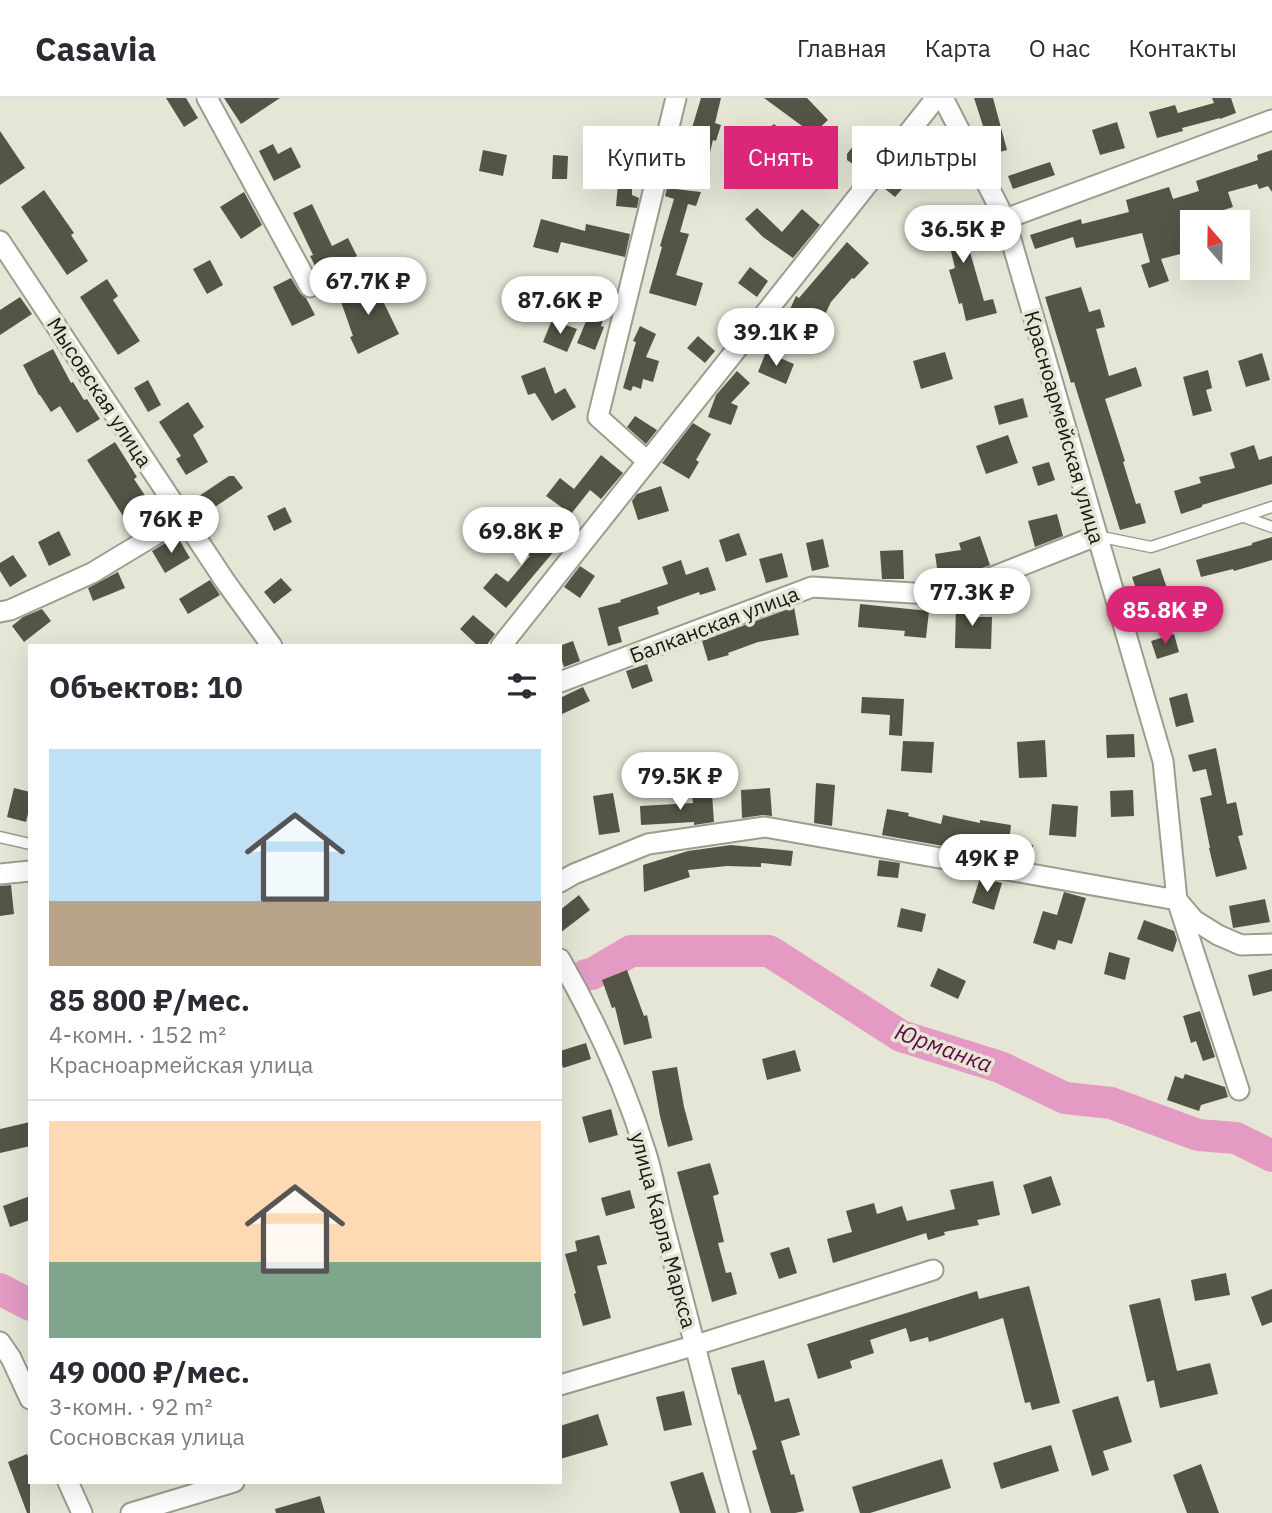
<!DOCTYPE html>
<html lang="ru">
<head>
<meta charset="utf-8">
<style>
  :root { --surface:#fff; --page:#f2f2f3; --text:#2b2b33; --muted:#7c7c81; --line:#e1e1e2; --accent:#db2777 }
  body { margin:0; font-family:"IBM Plex Sans",sans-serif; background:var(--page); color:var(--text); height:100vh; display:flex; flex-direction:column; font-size:26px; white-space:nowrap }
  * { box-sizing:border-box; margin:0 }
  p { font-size:23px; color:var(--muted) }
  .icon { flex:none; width:38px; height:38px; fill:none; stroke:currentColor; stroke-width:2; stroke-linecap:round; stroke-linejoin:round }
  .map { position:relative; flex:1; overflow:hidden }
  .details { position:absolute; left:28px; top:546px; width:534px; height:840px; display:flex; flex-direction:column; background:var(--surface); border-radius:0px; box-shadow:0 7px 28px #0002 }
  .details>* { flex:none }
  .banner { position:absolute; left:583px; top:28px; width:583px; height:63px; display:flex; gap:14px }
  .needle { width:46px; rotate:340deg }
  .controls { position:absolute; left:1180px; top:112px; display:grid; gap:14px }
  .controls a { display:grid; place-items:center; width:70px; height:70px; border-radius:0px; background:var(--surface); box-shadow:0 7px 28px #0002; font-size:35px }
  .price { position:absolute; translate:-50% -60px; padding:0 16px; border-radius:24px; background:#fff; color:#222; font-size:23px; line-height:46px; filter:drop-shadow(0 2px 4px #0008) }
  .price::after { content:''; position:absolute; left:50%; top:42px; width:21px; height:16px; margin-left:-10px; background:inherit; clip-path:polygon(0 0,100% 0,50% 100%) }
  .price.on { background:var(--accent); color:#fff }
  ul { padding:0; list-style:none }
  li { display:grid; align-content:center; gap:14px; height:371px; padding:0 21px }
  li+li { border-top:2px solid var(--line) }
  li span { display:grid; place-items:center; height:217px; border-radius:0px; color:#555 }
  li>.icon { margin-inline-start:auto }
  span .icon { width:126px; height:126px; fill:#fffc; stroke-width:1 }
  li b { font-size:30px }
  h2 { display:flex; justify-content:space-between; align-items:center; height:84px; padding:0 21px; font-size:30px }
  .chip { padding:0 24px; border-radius:0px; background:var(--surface); box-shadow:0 7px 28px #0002; font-size:24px; line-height:63px }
  .chip.on { background:var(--accent); color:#fff }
  header { display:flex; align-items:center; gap:42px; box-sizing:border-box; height:98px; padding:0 35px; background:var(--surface); border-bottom:2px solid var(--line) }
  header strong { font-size:33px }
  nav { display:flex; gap:38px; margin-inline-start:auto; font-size:24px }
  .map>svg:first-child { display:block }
</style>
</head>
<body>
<header>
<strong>Casavia</strong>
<nav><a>Главная</a><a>Карта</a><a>О нас</a><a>Контакты</a></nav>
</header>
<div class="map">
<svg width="1272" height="1415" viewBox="0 0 1272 1415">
  <rect width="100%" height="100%" fill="#e5e6d6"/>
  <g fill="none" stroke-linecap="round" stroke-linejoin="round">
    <path stroke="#e49ac3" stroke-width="32" d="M586,877L592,876L631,853H769L901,938L1000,969L1065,1000L1111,1005L1198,1037L1236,1040L1272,1058
      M0,1191L30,1207"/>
  </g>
  <path fill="#545547" d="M166,0H186L198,20L184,29Z
    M224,0H280L241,26Z
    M701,0H721L715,25L721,27L716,43L713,42L705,74L680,70Z
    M764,0H807L828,22L813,36Z
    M974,0H993L1007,52L992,56Z
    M1212,0H1231L1236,15L1220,21V20L1182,30L1183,33L1157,40L1149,14L1175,7L1178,15L1214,5Z
    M1117,24L1125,50L1100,57L1092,32Z
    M774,26L799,50L778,67L764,49L772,43L764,34Z
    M0,33L25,70L0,87Z
    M628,36L653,41L648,63L624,59Z
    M860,39L878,52L863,73L847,62V56Z
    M273,46L278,56L291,49L301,69L274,83L259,53Z
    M483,52L507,57L503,78L479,73Z
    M1272,52V94L1268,88L1259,91L1257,86L1228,94L1233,109L1180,126L1188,154L1161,161L1169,183L1149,190L1141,167L1150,164L1142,135L1076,150L1073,139L1035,151L1030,137L1081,121L1082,126L1129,114L1126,102L1169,89L1173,101L1199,93L1196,83L1258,62L1257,57Z
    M553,57L568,58L567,81H552Z
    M944,58L951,81L928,88L920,66Z
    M1050,64L1055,77L1013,91L1008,78Z
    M898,73L909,83L895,99L884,90Z
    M618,86L632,87V97L639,100L637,110L616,108Z
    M667,90L701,94L696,108L688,106L680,134L689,136L676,177L703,185L696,208L649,195L662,149L660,148L674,101L665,98Z
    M44,92L74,135L71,137L88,163L67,177L21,109Z
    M244,94L262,127L241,141L220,109Z
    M312,106L332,148L348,140L357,158L319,176L310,158L313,157L293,115Z
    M757,110L782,134L802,111L820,127L793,160L763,139L745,121Z
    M960,110L965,132L972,131L975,145L968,147L984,203L993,201L997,215L966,223L962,205L959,206L949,172L955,170L947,137L937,140L932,116Z
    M541,121L585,133L586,126L630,136L625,159L561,144L558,155L533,149Z
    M847,144L869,165L854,181L852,180L831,204L815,237L785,222L796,198L799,200Z
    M210,162L223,187L207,196L193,171Z
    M750,169L768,183L757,199L738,185Z
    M291,180L300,195L306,200L315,217L292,228L273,189Z
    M107,181L118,198L113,202L140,243L118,257L80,199Z
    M383,183L387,195L380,197L399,236L358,256L350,239L353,238L339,198Z
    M1081,189L1089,214L1100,211L1105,229L1096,231L1109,278L1136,269L1142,288L1105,301L1125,363L1123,364L1136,406L1140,405L1146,425L1120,432L1074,284L1071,285L1045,199Z
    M599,192L611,196L601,228L604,229L595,252L577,245Z
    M20,199L32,216L0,237V212Z
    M552,222L577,231L567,254L543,244Z
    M640,228L656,236L646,259L659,263L653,284L643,281L641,291L633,288L631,293L623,290L636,244L633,243Z
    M698,238L715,253L705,265L687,250Z
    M53,251L71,285L73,284L84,302L87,301L100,321L77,335L60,308L51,314L40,297H39L23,267Z
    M766,254L794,266L786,286L758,274Z
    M945,254L953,281L921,291L913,263Z
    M1262,255L1270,282L1246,289L1238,263Z
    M545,269L555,296L565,290L576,309L552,323L535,295L528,297L521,278Z
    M1208,272L1212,290L1206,292L1212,313L1193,318L1183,279Z
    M737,273L750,285L731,305L738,308L731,327L708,319L716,297Z
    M148,282L161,307L148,314L134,290Z
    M1023,300L1028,319L999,327L994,308Z
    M188,304L204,329L193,337L208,364L186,377L176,361L181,358L159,324Z
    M635,318L657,332L646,346L627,329Z
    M693,325L711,336L696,362L699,364L689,381L662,365Z
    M1008,337L1018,365L986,376L976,348Z
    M115,344L137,379L134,381L160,420L139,432L136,429L132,432L87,362Z
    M1254,347L1259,362L1272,358V386L1202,407V409L1181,416L1174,393L1201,385L1199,379L1235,370L1230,355Z
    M601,357L623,375L601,401L590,392L571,416L546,398L560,380L574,391Z
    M1049,364L1055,382L1038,388L1032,369Z
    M229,378H234L243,390L209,413L199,398Z
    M661,388L669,413L638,422L632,403L637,396Z
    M285,409L292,424L274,433L267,418Z
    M1057,416L1063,438L1035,449L1028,423Z
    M526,427L555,452L506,510L483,490L496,475L508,484L530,458L512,443Z
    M59,433L71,457L49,468L38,444Z
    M739,435L747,457L726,464L719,442Z
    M177,438L190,460L165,475L152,453Z
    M980,438L990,467L951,482L939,484L935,456L961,452L959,445Z
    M1272,439V462L1234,473L1233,471L1201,479L1196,462L1252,447V445Z
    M823,441L829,469L812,473L806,445Z
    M903,452L904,481H882L880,453Z
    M782,455L788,479L766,485L759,461Z
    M13,457L27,478L10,489L0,473V465Z
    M681,462L686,477L708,469L716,492L700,497L699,494L657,509L659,516L618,529L622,544L608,548L598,510L621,504L620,502L668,486L662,469Z
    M580,468L595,478L580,500L564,489Z
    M1160,470L1168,493L1140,502L1132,479Z
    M118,474L125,490L93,503L88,490Z
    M281,480L292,492L274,506L264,494Z
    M210,482L220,497L188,516L179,501Z
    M967,502H974L973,519H992L991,551L955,550L956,506Z
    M860,506L929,513L926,540L904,538L905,533L858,529Z
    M794,509L799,537L758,544L728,555L729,557L708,563L702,543Z
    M42,511L51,523L24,544L12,528L23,519Z
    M473,517L495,536L486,548H478L460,531Z
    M1174,536L1179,554L1157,561L1151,543Z
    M573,543L580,563L564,569L560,557L559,548Z
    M647,566L653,583L632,591L626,573Z
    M583,589L590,603L560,617V600Z
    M1187,595L1194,624L1176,629L1169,600Z
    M862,599L904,601L902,638L889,637L890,617L861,615Z
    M1134,636L1135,659L1107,660L1106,637Z
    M1045,642L1047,679L1019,680L1017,644Z
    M903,643L934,644L932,675L901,673Z
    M1216,650L1227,706L1236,704L1243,737L1238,738L1247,771L1216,779L1209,750H1210L1200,700L1212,697L1206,671L1193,674L1188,657Z
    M816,685L835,687L832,728L814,725Z
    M14,690L30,694V708L26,724L7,719Z
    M770,690L772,718L763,717L742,720L741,692Z
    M1133,692L1134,718L1111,719L1110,693Z
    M613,695L620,734L599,737L593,698Z
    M712,696L714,724L694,727V724L641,727L640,708L693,705L692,697Z
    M1052,706L1078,708L1076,739L1049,737Z
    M887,711L909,715L908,718L941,726L943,717L980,725V722L1011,727L1009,744L1033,747L1032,764L882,737Z
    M731,747L793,753L791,768L761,765V769L727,768L688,772L690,779L644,794L643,767L688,753Z
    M879,762L900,765L898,780L877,778Z
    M980,780L1002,785L994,812L972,805Z
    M11,787L14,816L0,818V788Z
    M1064,794L1086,800L1072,846L1058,842L1055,852L1033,845L1043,813L1057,817Z
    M579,797L590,812L560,835V812Z
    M1265,801L1270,824L1233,830L1229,808Z
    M901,810L926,816L922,834L897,829Z
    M1144,822L1174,833L1177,842L1173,854L1137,841Z
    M1109,854L1130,860L1125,882L1104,876Z
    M938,870L966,883L958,901L930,888Z
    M1272,871V893L1253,898L1248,877Z
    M627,872L644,918L647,917L652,940L624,947L615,909L612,910L602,882Z
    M1200,913L1215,959L1203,963L1196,943L1191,945L1183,918Z
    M586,945L591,961L563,970L560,960V953Z
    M795,952L801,973L767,982L762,961Z
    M677,969L684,1009L693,1042L668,1049L660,1018L652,973Z
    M1185,976L1225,989L1228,999L1201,1007L1199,1013L1167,1002L1175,978L1183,981Z
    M611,1011L618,1037L589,1045L582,1019Z
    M30,1024V1048L0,1055V1031Z
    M710,1065L719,1096L713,1098L724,1144L718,1145L726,1175L731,1174L737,1196L712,1204L677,1074Z
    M1051,1078L1061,1107L1032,1116L1023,1087Z
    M993,1083L1000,1117L977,1122L979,1127L944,1134L945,1137L928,1142L926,1135L833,1165L827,1141L852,1134L846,1113L874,1105L877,1116L902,1108L907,1123L955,1111L950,1092Z
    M630,1092L635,1110L606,1118L601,1100Z
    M30,1098V1122L10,1129L3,1108Z
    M599,1137L607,1166L597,1168L611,1220L583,1228L574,1196L576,1195L565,1156L577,1153L575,1143Z
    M789,1149L797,1175L779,1181L770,1155Z
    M1226,1175L1230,1197L1195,1203L1191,1182Z
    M1029,1188L1060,1305L1032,1312L1030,1304L1025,1305L1003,1220L929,1244L928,1239L910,1244L906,1230L870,1242L874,1255L850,1263L852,1270L818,1281L807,1246L977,1193L979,1201Z
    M1272,1191V1224L1262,1228L1251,1199Z
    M1160,1200L1177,1273L1210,1265L1218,1296L1160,1310L1154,1282L1147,1284L1129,1207Z
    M764,1262L775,1304L789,1300L800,1337L781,1343L791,1377L794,1376L804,1413L795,1415H771L752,1353L757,1351L740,1296L738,1297L731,1270Z
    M684,1293L692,1327L664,1333L656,1299Z
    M1118,1298L1132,1344L1103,1353L1109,1372L1092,1378L1072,1312Z
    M598,1316L608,1347L560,1361V1328Z
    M1051,1347L1059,1373L1001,1391L993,1365Z
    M27,1356L30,1364V1415H27L8,1364Z
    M942,1361L951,1390L870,1415H860L852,1389Z
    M1201,1366L1219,1415H1187L1173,1377Z
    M703,1374L716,1415H680L670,1384Z
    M320,1398L325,1415H276L275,1411Z"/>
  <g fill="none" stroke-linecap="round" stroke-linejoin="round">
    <g stroke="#9c9d8e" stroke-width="13">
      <path id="service" d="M1244,419L1272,429
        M1097,438L1151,449L1272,409
        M0,739L30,746"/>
    </g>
    <g stroke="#9c9d8e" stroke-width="23">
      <path id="minor" d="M207,0L310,189
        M943,0L1005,121L1163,663L1177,802L1239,992
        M1005,121L1272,22
        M0,143L225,483L272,548
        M647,363L598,319L676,0
        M0,514L10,512L92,475L183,420
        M501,548L936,0
        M560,584L812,489L947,497L1096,438
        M0,776L30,773
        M560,784L574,776L648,746L765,729L1177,802L1194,822L1218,837L1241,847L1272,846
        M560,861C595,922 625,987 646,1055C654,1080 658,1107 665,1132C690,1227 713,1321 740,1415
        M0,1244L11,1260L30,1301
        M560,1287L696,1247L933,1172
        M68,1384L82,1415
        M131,1415L234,1384"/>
    </g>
    <use href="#service" stroke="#fff" stroke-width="10"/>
    <use href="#minor" stroke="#fff" stroke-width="19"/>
  </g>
  <g text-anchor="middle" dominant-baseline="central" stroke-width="7" stroke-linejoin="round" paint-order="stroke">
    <g font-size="21" fill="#191914" stroke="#e5e6d6">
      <text transform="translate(100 294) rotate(57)">Мысовская улица</text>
      <text transform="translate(1065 329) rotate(74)">Красноармейская улица</text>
      <text transform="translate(714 526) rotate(-21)">Балканская улица</text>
      <text transform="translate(664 1132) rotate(75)">улица Карла Маркса</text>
    </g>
    <g font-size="23" font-style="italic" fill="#620a45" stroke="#e5e6d6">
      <text transform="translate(944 949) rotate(20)">Юрманка</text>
    </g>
  </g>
</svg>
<div class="controls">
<a><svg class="needle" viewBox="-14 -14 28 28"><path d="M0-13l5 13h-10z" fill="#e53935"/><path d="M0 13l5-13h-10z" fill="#7c7c81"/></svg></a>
</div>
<b class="price" style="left:963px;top:167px">36.5K ₽</b>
<b class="price" style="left:368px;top:219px">67.7K ₽</b>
<b class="price" style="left:560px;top:238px">87.6K ₽</b>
<b class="price" style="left:776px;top:270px">39.1K ₽</b>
<b class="price" style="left:171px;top:457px">76K ₽</b>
<b class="price" style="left:521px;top:469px">69.8K ₽</b>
<b class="price" style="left:972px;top:530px">77.3K ₽</b>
<b class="price on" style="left:1165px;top:548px">85.8K ₽</b>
<b class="price" style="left:680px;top:714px">79.5K ₽</b>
<b class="price" style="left:987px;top:796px">49K ₽</b>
<div class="banner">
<a class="chip">Купить</a>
<a class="chip on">Снять</a>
<a class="chip">Фильтры</a>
</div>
<section class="details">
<h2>Объектов: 10<svg class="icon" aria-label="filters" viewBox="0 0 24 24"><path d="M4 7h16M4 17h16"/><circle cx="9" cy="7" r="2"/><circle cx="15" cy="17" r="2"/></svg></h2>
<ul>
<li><span style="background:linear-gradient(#bfe0f5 70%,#b9a48a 0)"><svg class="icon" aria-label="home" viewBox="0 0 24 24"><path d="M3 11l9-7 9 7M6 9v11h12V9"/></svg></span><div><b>85 800 ₽/мес.</b><p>4-комн. · 152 m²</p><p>Красноармейская улица</p></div></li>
<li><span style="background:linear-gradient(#ffd9b3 65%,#7fa58c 0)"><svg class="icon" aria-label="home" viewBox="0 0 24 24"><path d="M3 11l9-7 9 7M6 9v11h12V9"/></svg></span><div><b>49 000 ₽/мес.</b><p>3-комн. · 92 m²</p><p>Сосновская улица</p></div></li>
</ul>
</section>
</div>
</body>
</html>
